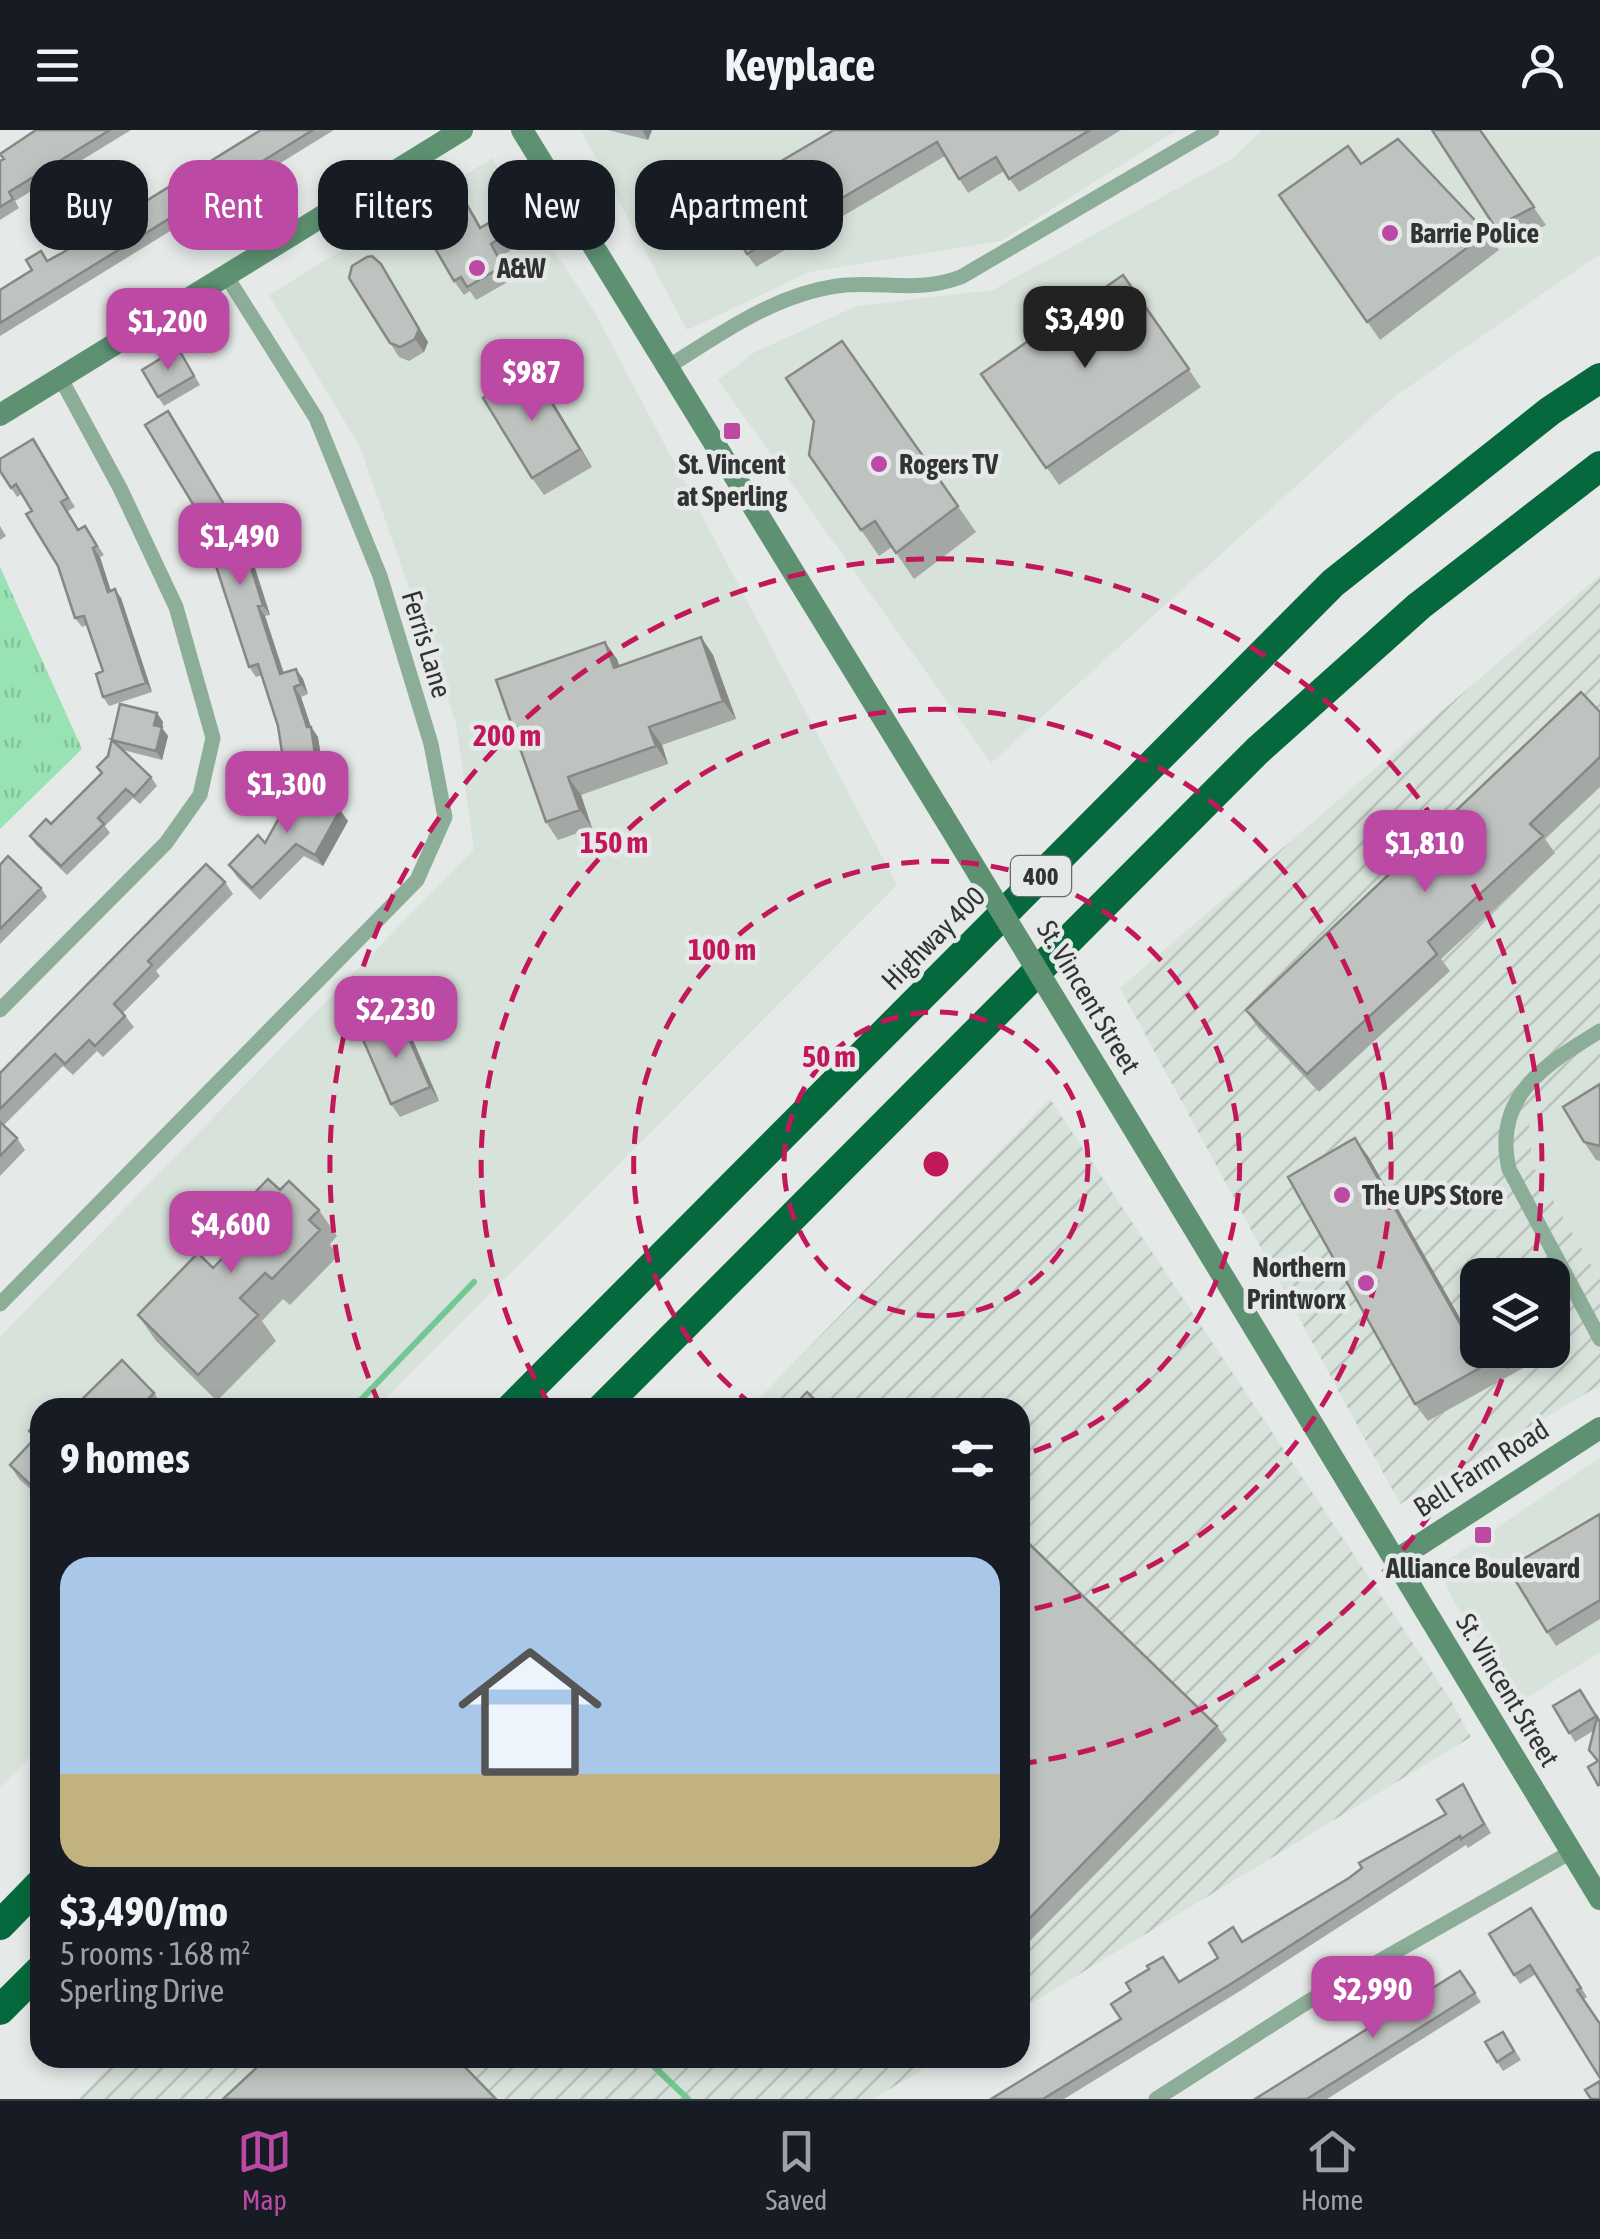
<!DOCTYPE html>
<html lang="en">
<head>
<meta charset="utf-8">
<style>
  :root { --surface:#171b24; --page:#242831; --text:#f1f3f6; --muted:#9ea1a6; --line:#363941; --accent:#bc4aa5 }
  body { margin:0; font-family:"Asap Condensed",sans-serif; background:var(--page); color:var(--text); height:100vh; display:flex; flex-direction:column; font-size:38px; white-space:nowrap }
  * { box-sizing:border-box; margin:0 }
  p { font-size:32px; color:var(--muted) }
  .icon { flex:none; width:55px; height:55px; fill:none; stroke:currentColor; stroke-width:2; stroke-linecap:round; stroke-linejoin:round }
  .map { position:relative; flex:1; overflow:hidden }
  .details { position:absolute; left:30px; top:1268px; width:1000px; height:670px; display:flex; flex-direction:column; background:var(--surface); border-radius:30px; box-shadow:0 5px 15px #0003 }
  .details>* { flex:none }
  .banner { position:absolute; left:30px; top:30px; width:1000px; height:90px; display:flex; gap:20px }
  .controls { position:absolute; left:1460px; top:1128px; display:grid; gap:20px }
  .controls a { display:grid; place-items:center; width:110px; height:110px; border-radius:20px; background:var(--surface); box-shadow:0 5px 15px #0003; font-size:50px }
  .price { position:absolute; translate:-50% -85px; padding:0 22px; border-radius:20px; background:var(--accent); color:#fff; font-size:32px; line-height:65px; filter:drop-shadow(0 2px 5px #0008) }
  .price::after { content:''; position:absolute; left:50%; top:60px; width:30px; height:22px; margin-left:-15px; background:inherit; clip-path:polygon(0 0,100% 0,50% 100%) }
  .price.current { background:#222; color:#fff }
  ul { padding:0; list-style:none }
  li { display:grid; align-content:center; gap:20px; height:530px; padding:0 30px }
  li+li { border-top:2px solid var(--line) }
  li span { display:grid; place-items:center; height:310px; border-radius:30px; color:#555 }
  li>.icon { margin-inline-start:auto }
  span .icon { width:180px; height:180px; fill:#fffc; stroke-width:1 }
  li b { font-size:42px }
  h2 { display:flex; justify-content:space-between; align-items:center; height:120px; padding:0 30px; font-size:42px }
  .chip { padding:0 35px; border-radius:30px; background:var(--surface); box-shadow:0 5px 15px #0003; font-size:35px; line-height:90px }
  .chip.current { background:var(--accent); color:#fff }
  header { display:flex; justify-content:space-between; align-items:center; height:130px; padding:0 30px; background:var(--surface); font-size:45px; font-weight:700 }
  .menu { display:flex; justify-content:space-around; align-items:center; height:140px; border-top:2px solid var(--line); background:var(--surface); font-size:28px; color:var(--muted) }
  .menu a { display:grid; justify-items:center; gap:5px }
  .menu .current { color:var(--accent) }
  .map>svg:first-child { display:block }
</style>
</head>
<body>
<header><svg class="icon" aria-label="menu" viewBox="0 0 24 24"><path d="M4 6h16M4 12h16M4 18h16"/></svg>Keyplace<svg class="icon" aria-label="person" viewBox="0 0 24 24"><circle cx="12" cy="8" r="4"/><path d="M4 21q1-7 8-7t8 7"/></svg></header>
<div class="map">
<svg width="1600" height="1969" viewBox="0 0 1600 1969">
  <defs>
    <pattern id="industrial-furrows" width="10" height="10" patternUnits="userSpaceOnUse" patternTransform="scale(2.5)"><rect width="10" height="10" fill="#d7e2da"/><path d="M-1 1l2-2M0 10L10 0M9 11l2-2" fill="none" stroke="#b9c2bc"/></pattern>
    <pattern id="park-tufts" width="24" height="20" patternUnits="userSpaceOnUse" patternTransform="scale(2.5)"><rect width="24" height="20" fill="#98e2b4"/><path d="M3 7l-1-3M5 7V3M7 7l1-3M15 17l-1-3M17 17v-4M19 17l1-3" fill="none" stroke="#83c29b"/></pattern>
  </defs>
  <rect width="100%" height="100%" fill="#e5e9e7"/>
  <path fill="#d7e2da" d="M581,0H1177L1001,111L809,142L687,200Z
    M1262,0H1600V124L1394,267L991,633L718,250L755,222L857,176L993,160L1233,28Z
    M492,28L594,181L897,755L377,1277L40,1278V1617L0,1657V1207L474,719L456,593L360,317L269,165Z
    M1600,945V1150L1532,1033L1529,992Z
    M1600,1328V1522L1520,1572L1451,1467L1440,1436Z"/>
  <path fill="url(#industrial-furrows)" fill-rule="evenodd" d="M1600,445V945L1529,992L1532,1034L1600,1150V1255L1400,1374L1120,858ZM1478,1145H1552V1220H1478Z
    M1050,969L1450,1569L1471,1607L1020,1880V1278H750Z
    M118,1928H942L873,1969H78Z"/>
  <path fill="url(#park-tufts)" d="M0,437L82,619L0,699Z"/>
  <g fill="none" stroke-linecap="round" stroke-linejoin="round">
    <path stroke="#74c694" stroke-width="6" d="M353,1278L474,1152
      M645,1928L688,1969"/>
    <path stroke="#8cae98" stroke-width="15" d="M668,237C720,204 774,165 837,156C882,150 914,164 961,147L1212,0
      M0,880L166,713L200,665L213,608L176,477L120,358L61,249
      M1600,901C1546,934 1492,966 1509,1039L1600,1209
      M0,1174L417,750L445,687L431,614L380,446L316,288L227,147
      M1156,1969L1309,1871L1571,1722"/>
    <path stroke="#5d9171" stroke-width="22" d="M522,0L942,684
      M0,285L462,0
      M1103,948L1600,1769
      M1396,1430L1600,1298"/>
    <path stroke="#06693d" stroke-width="30" d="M511,1278L1333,453L1550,281L1600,248
      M602,1278L1257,621L1419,476L1600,336
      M0,1795L40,1754
      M0,1880L40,1840"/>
    <path stroke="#5d9171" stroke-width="22" d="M942,684L1103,948"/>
  </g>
  <path fill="#a4a8a5" d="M36,0H131L15,71L19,78L0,90V31Z
    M261,0H334L0,206V160Z
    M608,0H652L648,10Z
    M834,0H1121L1019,62L1004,41L968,63L945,26L756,137L747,124Z
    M1480,0L1546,95L1508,115L1495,97Z
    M1361,34L1487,103L1499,120L1380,210L1279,65Z
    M474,84L481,97L504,103L513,119L500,127L513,149L476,170L470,161L464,165L454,151Z
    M1123,145L1201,257L1059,355L981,244Z
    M390,148L428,212L424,222L409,231L399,227L390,213Z
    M842,211L976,402L914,449L892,417L879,426L809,325L814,291Z
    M178,218L200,255L164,276L158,267Z
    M544,257L592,337L544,365L532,348Z
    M168,281L228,381L254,385L269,427L253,432L270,485L265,486L284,543L296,539L303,549L308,564L301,567L311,597L318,607L324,647L292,652L285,642L278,596L262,545L256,547L249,537Z
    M33,309L75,377L68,381L79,400L85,396L104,425L100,427L111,461L121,468L152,562L109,576L103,567V541L87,495L82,497L75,488L58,436L32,381L22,364L17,367L0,341Z
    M0,396L6,406L0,410Z
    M701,507L713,525L736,589L662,615L668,634L581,665L592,698L558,710L546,692L617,529L619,536Z
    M120,574L157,583L163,592L162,598L168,606L162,630L123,620L151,647L157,656L140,674L133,668L105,696L110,703L67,745L36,715L30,706L51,694L101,644L97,637L108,626Z
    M1600,582V657L1545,709L1555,723L1441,829L1450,841L1319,962L1258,898L1246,880Z
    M348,691L323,736L304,726L260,770L237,747L229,735L265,713Z
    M0,735L41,758L47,767L0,814Z
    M225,752L233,764L156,841L160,846L123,883L134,897L103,927L97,921L73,945L63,936L4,995L17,1008L25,1020L0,1046V943Z
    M400,888L409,901L439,971L400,987L391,974Z
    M1600,954V1031L1596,1030L1584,1012Z
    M1368,1026L1478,1220H1528L1534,1232L1428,1291L1415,1274Z
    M280,1060L319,1080L337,1106L330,1114L338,1126L290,1175L283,1169L262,1191L276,1211L217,1271L156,1211L138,1185L213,1138L232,1118L219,1100Z
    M154,1263L163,1276L162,1278H73Z
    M40,1290V1368L19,1349L10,1335L35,1309L29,1301Z
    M1600,1384V1489L1556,1516L1547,1502Z
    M1020,1405L1217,1596L1227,1610L1020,1821Z
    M1580,1560L1600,1591V1657L1588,1637L1597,1632L1589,1620L1593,1601L1575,1612L1553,1576Z
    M1463,1654L1491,1703L1468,1718L1466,1715L1240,1861L1064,1969H991L1242,1812L1349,1748L1446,1684Z
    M1538,1787L1587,1867L1584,1869L1536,1844L1520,1854L1514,1845Z
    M1460,1841L1481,1872L1327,1969H1255Z
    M1503,1902L1521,1930L1503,1941L1497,1932Z"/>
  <path fill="#868886" d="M642,0H652L648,10Z
    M381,134L428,212L424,222L415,209Z
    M531,239L544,257L592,337L580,319Z
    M247,375L254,385L269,427L262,417Z
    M93,418L100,427L114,471L108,462Z
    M246,422L253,432L270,485L263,475Z
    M115,459L121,468L152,562L146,553Z
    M258,476L265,486L287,554L280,544Z
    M701,507L713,525L736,589L723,571Z
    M605,512L617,529L626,555L614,538Z
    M296,539L303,549L308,564L301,554Z
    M294,557L301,567L311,597L318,607L324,647L317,637L307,597Z
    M157,583L163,592L162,598L168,606L162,630L156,621L154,595Z
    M649,597L662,615L668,634L656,616Z
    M568,647L581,665L592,698L580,680Z
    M340,680L348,691L323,736L315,725Z
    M400,888L409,901L439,971L430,957Z
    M1355,1008L1368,1026L1478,1220L1466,1204Z"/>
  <path fill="#bfc3c0" stroke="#868886" stroke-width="2.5" d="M36,0H110L9,62L13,69L0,77V31L4,29L0,24Z
    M261,0H313L0,193V160L32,140L26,130L41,121L47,131L62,123Z
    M834,0H1090L1009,49L996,27L959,49L937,12L747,124L715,70Z
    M1432,0H1480L1534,77L1495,97Z
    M1398,9L1487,103L1367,192L1279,65L1348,16L1361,34Z
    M465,71L480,98L494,90L504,105L491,114L503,136L467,157L461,147L454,151L422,96Z
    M372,126L381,134L419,199L415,209L400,217L390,213L349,148L352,136L367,127Z
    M1123,145L1189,239L1046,338L981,244Z
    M842,211L958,376L896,423L875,391L861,400L809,325L814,291L786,248Z
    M178,218L194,246L158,267L142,240Z
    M531,239L580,319L532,348L483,268Z
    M168,281L228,381L247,375L262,417L246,422L263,475L258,476L280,544L296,539L301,554L294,557L307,597H311L317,637L285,642L278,596L258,534L249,537L199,384L145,295Z
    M33,309L68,368L61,372L78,400L85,396L97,416L93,418L108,462L115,459L146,553L103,567L96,544L103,541L84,486L75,488L58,436L26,384L32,381L16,354L11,358L0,341V329Z
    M701,507L723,571L649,597L656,616L568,647L580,680L546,692L496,550L605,512L614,538Z
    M1581,562L1600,582V627L1530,694L1543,706L1428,812L1437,824L1307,944L1246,880Z
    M120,574L157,583L154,595L162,597L156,621L112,610L151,647L134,666L126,659L98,688L104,694L61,736L30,706L46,689L51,694L102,643L97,637L108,626Z
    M297,656L340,680L315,725L296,714L252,758L229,735L258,705L265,713Z
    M8,726L41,758L0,799V735Z
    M206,734L225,752L148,831L152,835L114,874L125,886L95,916L89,910L65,934L55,924L0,979V943Z
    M400,888L430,957L391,974L361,905Z
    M1600,954V1016L1584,1012L1563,977Z
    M0,992L17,1008L0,1026Z
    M1355,1008L1466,1204L1478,1198V1220H1512L1415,1274L1288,1047Z
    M268,1049L280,1060L289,1051L319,1080L309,1090L320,1100L272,1149L265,1143L240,1168L258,1185L198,1245L138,1185L198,1123L213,1138L235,1115L219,1100Z
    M122,1230L154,1263L139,1278H73Z
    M807,1262L823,1278H792Z
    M40,1290V1364L10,1335L36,1307L29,1301Z
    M1600,1384V1470L1547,1502L1508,1438Z
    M1020,1405L1217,1596L1020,1798Z
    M1580,1560L1596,1586L1569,1603L1553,1576Z
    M1597,1587L1600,1592V1654L1598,1655L1588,1637L1598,1631L1589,1620Z
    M1463,1654L1484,1694L1461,1709L1460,1706L1234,1852L1043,1969H991L1121,1889L1111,1874L1131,1861L1126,1853L1149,1839L1147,1836L1163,1827L1179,1852L1218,1828L1209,1813L1233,1797L1242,1812L1349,1748L1362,1738L1359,1733L1446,1684L1437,1670Z
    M1531,1778L1581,1858L1577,1860L1600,1894V1948L1530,1835L1514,1845L1489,1804Z
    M1460,1841L1475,1863L1307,1969H1255Z
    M1503,1902L1514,1921L1497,1932L1485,1912Z
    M267,1928H456L496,1969H223Z
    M1600,1951V1969H1591L1585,1960Z"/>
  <g fill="none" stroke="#c2185b" stroke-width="5" stroke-dasharray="18 12">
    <circle cx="936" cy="1034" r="152"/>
    <path d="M754 1276A303 303 0 1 1 1022 1325"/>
    <path d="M550 1275A455 455 0 1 1 1023 1481"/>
    <path d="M1512 1221A606 606 0 0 1 1020 1634M380 1276A606 606 0 1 1 1532 1144"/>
  </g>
  <g fill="#bc4aa5" stroke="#e5e9e7" stroke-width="4">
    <circle cx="1390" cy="103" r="10"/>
    <circle cx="477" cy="138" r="10"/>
    <rect x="722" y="291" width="20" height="20" rx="5"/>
    <circle cx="879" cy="334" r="10"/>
    <circle cx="1342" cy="1065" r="10"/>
    <circle cx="1366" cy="1153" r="10"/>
    <rect x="1473" y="1395" width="20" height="20" rx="5"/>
  </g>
  <g text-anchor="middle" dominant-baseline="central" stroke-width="9" stroke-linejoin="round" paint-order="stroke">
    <rect fill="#e5e9e7" stroke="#686a69" stroke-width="2.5" x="1011" y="726" width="60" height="40" rx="8"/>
    <g font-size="25" font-weight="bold" fill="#323433">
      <text x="1041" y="746">400</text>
    </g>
    <g font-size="28" font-weight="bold" fill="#323433" stroke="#e5e9e7" text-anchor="start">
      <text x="1410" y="103">Barrie Police</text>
      <text x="497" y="138">A&amp;W</text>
      <text x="732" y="334" text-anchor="middle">St. Vincent<tspan x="732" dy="32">at Sperling</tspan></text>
      <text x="899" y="334">Rogers TV</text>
      <text x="1362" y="1065">The UPS Store</text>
      <text x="1346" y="1137" text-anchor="end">Northern<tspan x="1346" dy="32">Printworx</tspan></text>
      <text x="1483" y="1438" text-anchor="middle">Alliance Boulevard</text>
    </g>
    <g font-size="28" fill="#323433" stroke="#e5e9e7">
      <text transform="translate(427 514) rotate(73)">Ferris Lane</text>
      <text transform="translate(933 808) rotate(-45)">Highway 400</text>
      <text transform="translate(1089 867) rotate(59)">St. Vincent Street</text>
      <text transform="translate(1481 1338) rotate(-33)">Bell Farm Road</text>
      <text transform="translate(1508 1560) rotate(59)">St. Vincent Street</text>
    </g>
  </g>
  <circle cx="936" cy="1034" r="15" fill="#c2185b" stroke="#e5e9e7" stroke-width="5"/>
  <g font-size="30" text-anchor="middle" font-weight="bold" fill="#c2185b" stroke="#e5e9e7" stroke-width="9" stroke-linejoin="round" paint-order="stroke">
    <text x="507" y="616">200 m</text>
    <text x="614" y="723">150 m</text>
    <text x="722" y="830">100 m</text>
    <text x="829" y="937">50 m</text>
  </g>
</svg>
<div class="controls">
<a><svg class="icon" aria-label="layers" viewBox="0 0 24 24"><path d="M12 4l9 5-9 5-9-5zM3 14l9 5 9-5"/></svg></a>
</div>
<b class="price current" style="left:1085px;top:241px">$3,490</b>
<b class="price" style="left:168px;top:243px">$1,200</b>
<b class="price" style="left:532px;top:294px">$987</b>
<b class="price" style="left:240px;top:458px">$1,490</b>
<b class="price" style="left:287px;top:706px">$1,300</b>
<b class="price" style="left:1425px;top:765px">$1,810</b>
<b class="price" style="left:396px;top:931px">$2,230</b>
<b class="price" style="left:231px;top:1146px">$4,600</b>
<b class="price" style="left:1373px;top:1911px">$2,990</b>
<div class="banner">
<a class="chip">Buy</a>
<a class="chip current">Rent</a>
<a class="chip">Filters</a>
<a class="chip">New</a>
<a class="chip">Apartment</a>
</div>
<section class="details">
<h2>9 homes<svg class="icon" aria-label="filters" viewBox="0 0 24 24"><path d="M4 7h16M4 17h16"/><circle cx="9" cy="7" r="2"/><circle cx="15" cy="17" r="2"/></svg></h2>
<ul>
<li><span style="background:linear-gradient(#a9c7e8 70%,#c2b280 0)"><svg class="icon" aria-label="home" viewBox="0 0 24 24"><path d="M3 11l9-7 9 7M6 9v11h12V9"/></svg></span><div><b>$3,490/mo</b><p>5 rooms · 168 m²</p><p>Sperling Drive</p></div></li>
</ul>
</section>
</div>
<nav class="menu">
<a class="current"><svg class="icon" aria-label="map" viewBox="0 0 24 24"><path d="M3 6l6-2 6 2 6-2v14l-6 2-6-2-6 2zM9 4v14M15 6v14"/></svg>Map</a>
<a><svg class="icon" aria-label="saved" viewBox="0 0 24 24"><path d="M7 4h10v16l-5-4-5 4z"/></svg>Saved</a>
<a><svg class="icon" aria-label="home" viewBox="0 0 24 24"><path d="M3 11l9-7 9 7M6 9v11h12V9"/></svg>Home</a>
</nav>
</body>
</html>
